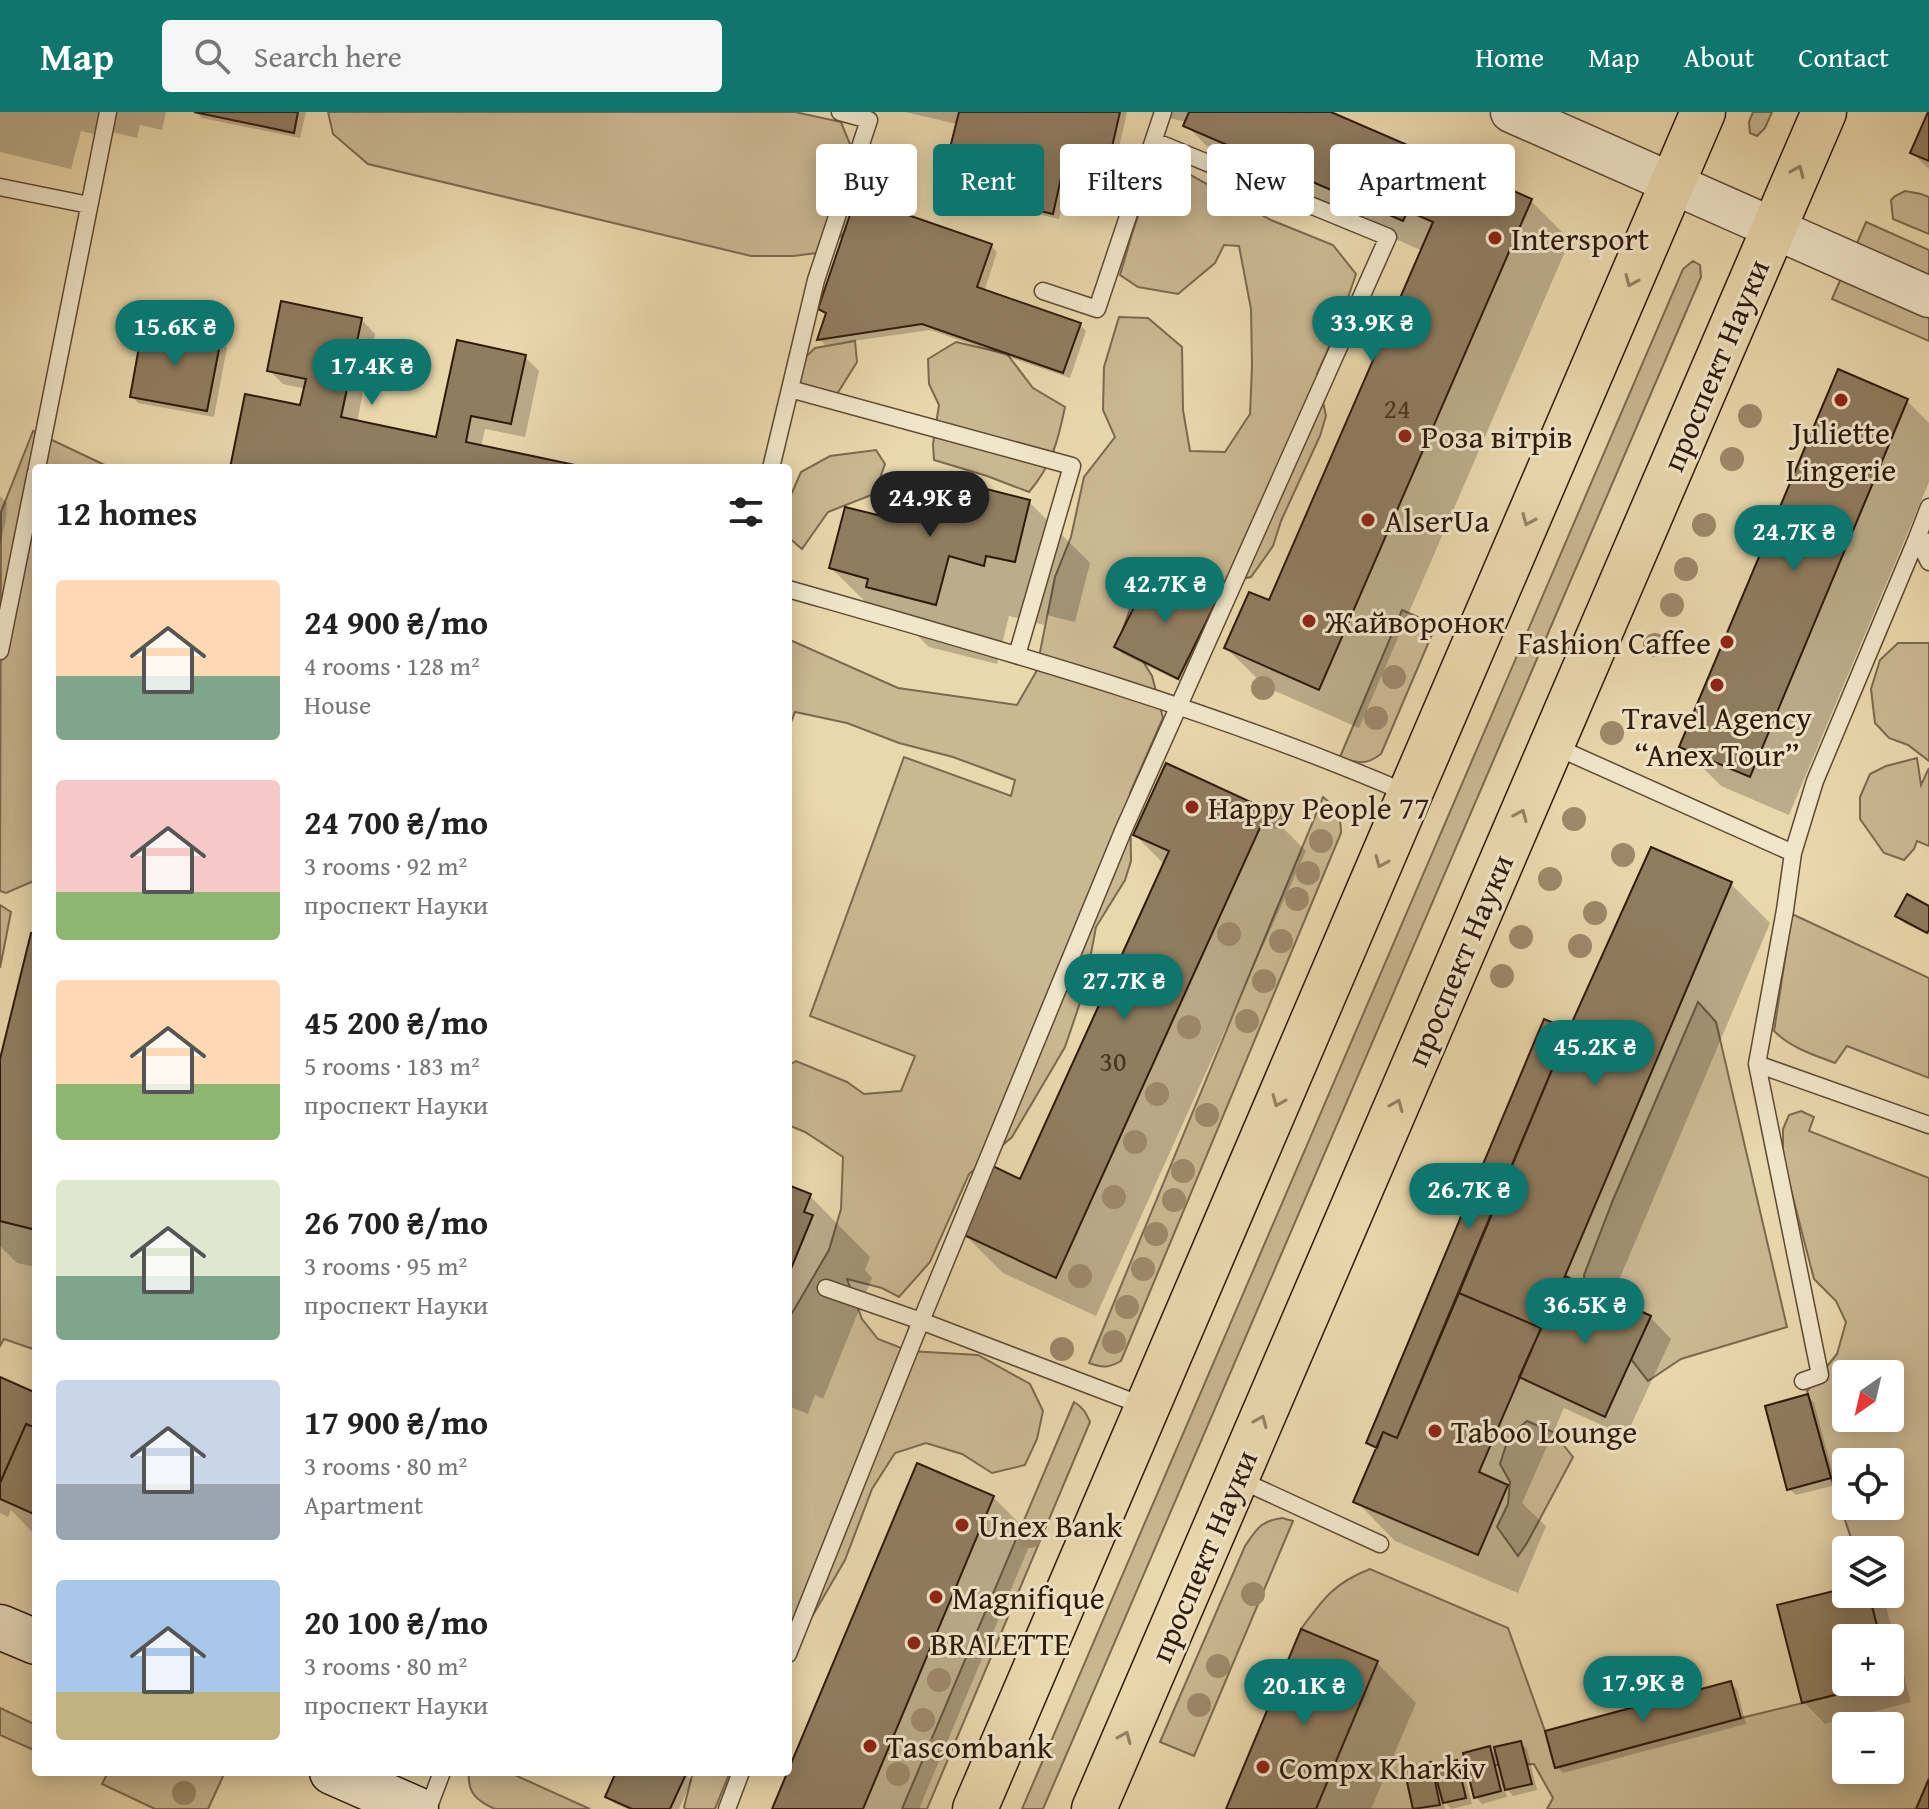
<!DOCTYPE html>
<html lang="en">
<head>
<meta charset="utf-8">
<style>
  :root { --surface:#fff; --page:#f6f6f6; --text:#222; --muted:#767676; --accent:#0f766e }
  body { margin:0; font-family:"Gentium Book Plus",serif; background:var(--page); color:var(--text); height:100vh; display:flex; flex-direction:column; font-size:30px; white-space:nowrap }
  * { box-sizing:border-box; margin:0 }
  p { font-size:26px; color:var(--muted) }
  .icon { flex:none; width:44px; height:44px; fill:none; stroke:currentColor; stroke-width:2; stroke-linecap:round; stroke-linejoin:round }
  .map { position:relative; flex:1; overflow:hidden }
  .side { position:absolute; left:32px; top:352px; width:760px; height:1312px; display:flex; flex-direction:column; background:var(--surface); border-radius:8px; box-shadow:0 4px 20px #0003 }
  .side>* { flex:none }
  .guide { position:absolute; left:816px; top:32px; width:760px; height:72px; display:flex; gap:16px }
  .needle { width:52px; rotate:214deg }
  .buttons { position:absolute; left:1832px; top:1248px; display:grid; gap:16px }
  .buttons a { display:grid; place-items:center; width:72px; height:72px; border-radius:8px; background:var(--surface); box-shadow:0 4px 20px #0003; font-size:40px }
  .price { position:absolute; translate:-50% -68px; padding:0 18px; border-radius:28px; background:var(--accent); color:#fff; font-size:26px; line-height:52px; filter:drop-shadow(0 2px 4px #0008) }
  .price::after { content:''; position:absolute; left:50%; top:48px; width:24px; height:18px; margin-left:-12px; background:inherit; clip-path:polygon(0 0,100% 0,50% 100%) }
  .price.current { background:#222; color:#fff }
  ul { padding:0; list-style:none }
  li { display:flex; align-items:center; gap:24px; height:200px; padding:0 24px }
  li span { display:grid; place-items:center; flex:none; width:224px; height:160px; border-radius:8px; color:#555 }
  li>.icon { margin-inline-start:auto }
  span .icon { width:96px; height:96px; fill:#fffc; stroke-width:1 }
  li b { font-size:34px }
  h2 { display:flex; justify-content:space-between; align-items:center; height:96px; padding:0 24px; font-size:34px }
  .chip { padding:0 28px; border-radius:8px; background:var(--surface); box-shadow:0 4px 20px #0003; font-size:28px; line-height:72px }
  .chip.current { background:var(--accent); color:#fff }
  header { display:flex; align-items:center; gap:48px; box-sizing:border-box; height:112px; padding:0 40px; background:var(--accent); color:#fff }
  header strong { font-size:38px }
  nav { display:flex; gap:44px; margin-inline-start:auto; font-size:28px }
  .search { width:560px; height:72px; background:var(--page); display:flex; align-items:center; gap:20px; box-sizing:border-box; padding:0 28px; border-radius:8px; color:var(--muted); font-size:30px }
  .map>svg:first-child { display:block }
</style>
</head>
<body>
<header>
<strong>Map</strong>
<div class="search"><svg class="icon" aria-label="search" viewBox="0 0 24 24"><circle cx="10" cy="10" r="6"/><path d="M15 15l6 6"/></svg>Search here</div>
<nav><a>Home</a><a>Map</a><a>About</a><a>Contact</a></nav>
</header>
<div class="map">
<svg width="1929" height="1697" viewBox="0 0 1929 1697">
  <rect width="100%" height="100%" fill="#ead8ad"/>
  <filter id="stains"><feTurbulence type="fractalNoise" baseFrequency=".0025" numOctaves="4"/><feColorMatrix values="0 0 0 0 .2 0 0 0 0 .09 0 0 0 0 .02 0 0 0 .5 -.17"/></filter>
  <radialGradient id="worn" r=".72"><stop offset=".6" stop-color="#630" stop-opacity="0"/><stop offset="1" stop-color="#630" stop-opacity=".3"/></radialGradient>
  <path fill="#cab892" stroke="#7c694f" stroke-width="2" fill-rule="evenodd" d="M328,0H795L841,10L874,91L825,140L793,144H751L368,52L333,22Z
    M1753,0H1772L1765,16L1757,24L1750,21L1749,10Z
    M1168,56L1187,61L1271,108L1333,133L1356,162L1338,215L1317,262L1326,304L1320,324L1281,409L1273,434L1251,465L1217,472L1143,460L1123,517L1152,564L1163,606L1130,681L1131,749L1125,768L1096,815L1084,879L1065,935L1012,1025L969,1062L930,1150L899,1185L882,1176L847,1167L862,1207L878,1227L909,1239L978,1243L1030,1272L1043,1299L1037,1327L1025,1353L992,1361L962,1342L926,1331L895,1341L872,1377L845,1448L788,1546V1208L829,1138L841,1097L843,1045L805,1020L788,1013V954L796,949L847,970L864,982L901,979L915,944L810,904L904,645L1011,684L1015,668L953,645L899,631L847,611L795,600L788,618V527L898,576L1017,593L1036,560L1055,465L1071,425L1084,365L1115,325L1103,298L1104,255L1119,205L1148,206L1182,235L1183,298L1190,339L1225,340L1250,302L1252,254L1251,197L1239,134L1224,133L1215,151L1178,182L1138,175L1120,163L1132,122L1150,69Z
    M1905,79L1921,82L1929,85V122L1893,107L1891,88L1895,84Z
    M1866,110L1929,138V164L1857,131Z
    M1693,149L1700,153L1701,165L1043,1697H1022L1683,157Z
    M1845,157L1929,193V229L1832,187Z
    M855,229L857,250L837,282L799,271L795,255L815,236Z
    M956,230L1007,242L1033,276L1065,295C1058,329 1052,353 1029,380L987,364L934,348L933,332L939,293L929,272L928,247Z
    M33,319L111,356H36V768L6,781L0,779L1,400Z
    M876,338L885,352L874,382L828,400L802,437L788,425V397L791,383L801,360L830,344Z
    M1402,498L1436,513L1381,642C1365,654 1358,651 1340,645Z
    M1898,531H1929V649L1908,633L1889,626L1875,611L1871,577L1880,548Z
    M1917,646L1921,673L1929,656V734L1917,729L1914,737L1904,748L1884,741L1860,707V685L1870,662L1886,654Z
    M1323,685C1337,696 1341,704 1341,721L1121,1249C1109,1256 1102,1256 1089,1251Z
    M0,793L11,800L0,856Z
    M1792,802L1929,866V966L1847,934L1835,951C1814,943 1791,936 1774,919Z
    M1698,890L1716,910L1787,1215L1681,1247L1648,1269L1631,1247L1651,1204L1585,1174L1584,1163L1613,1088Z
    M1801,999L1814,1005L1809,1019L1929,1066V1666L1916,1697H1547L1553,1686L1534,1652L1404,1656L1413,1697H1316L1301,1517C1323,1487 1334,1471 1370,1457L1508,1516L1545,1619L1555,1656L1741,1606L1890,1570V1526H1880L1869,1482H1890V1438H1855L1831,1366L1807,1279L1837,1242L1846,1210L1836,1189L1814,1167L1783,1047V1017L1789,1003ZM1846,1262H1890V1306H1846ZM1846,1350H1890V1394H1846ZM1846,1614H1890V1658H1846Z
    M0,1109L36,1118V1238L4,1227L0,1234Z
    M1074,1290C1083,1295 1086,1301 1090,1310L927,1697H902Z
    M1527,1309L1553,1320L1573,1345L1527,1431L1518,1444L1497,1415L1508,1392L1510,1370L1500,1352L1509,1324Z
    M1282,1406L1293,1409L1194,1644L1160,1630L1245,1434C1257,1417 1260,1409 1282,1406Z
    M0,1596L36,1613V1639L0,1623Z
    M108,1660H225L208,1697H155L102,1672Z
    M469,1660H508L590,1697H495C477,1689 467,1681 469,1660Z
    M693,1660H730L715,1697H685L684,1695Z"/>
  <path fill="#0003" fill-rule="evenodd" d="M0,0H166L162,18L140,13L137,26L95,16L94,22L81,19L71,57L0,40Z
    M196,0H306L300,26L202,6Z
    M905,0H1127L1115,54L1074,45L1059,107L949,82L943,75L957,12Z
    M1163,0H1326L1531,89L1570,128L1359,616L1266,575L1226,536L1270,491L1423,139L1225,53L1186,13L1187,10L1169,6Z
    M1929,2V57L1912,41Z
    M991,133L997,140L984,180L1080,213L1086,219L1070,266L930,218L825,233L819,227L827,204L820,197Z
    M361,207L375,222L357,310L437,328L525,245L539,259L525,325L485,317L481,335L580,356H232L302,296L306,277L283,272L269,258Z
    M220,229L227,235L214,305L138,291L132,284Z
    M1907,289L1929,311V370L1789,703L1721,674L1681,634Z
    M0,384L7,391L6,407L0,434Z
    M1029,390L1090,451L1075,510L1047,503L1044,513L1009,504L997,552L929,535L917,523L892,516L831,456L907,413Z
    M1215,492L1221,498L1185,572L1123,542L1116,535Z
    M1267,700L1306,739L1096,1204L1003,1161L964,1122L1021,1070L1165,753L1135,723Z
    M1731,772L1770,811L1611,1187L1650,1205L1671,1227L1626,1324L1564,1296L1522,1391L1546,1414L1518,1481L1395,1429L1356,1389L1377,1339L1369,1330L1568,919L1569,921Z
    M1929,796V823L1904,811L1898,804Z
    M36,825V1155L17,1151L0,1134V955Z
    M788,1075L810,1084L870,1145L865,1158L872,1166L823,1287L815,1283L808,1302L788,1294Z
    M0,1267L36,1283V1424L11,1398L8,1405L0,1401Z
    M1808,1284L1814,1291L1836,1373L1796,1383L1789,1377Z
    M993,1385L1033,1425L919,1697H774Z
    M1846,1478V1482H1874L1886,1494L1911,1590L1825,1612L1804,1590ZM1846,1526H1890V1570H1846Z
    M1377,1551L1416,1591L1371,1697H1228Z
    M1730,1571L1737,1577L1746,1612L1563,1661L1557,1655Z
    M1520,1631L1527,1637L1537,1678L1513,1684L1504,1674L1507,1685L1482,1692L1476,1685L1489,1636L1499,1646Z
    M1456,1650L1463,1656L1472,1692L1451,1697L1443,1688L1445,1697H1415L1406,1657L1430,1652L1434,1656Z
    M618,1660H683L692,1668L679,1697H627L614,1691L607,1684Z"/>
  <path fill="#907d60" stroke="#2f1a0c" stroke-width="2" d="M194,0H298L294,21Z
    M959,0H1120L1109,48L1067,39L1053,102L940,76Z
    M1189,0H1331L1532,87L1319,578L1224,536L1249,480L1269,488L1433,110L1408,99L1403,109L1183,14Z
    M1928,0H1929V49L1910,41Z
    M856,85L992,132L977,175L1081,211L1063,261L922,212L817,228L826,201L818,197Z
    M281,189L362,206L341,305L436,325L457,228L526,243L511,312L471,304L466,330L589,356H230L245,282L300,293L306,267L267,259Z
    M143,213L221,227L207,299L130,285Z
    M1838,257L1908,287L1750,665L1679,635Z
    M935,364L1030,388L1015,450L986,444L984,454L949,444L936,493L866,475L868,467L829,456L845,395L906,410L908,401L924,406Z
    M1152,459L1216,490L1178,567L1114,535Z
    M1166,651L1268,698L1056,1166L962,1122L993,1054L1020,1067L1169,739L1133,723Z
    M1651,735L1732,770L1565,1164L1541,1216L1459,1181L1569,917Z
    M1907,782L1929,794V818L1927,821L1895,804Z
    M31,821L36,823V1118L0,1109V947Z
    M1544,907L1569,917L1397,1326L1383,1320L1377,1336L1366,1331Z
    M788,1073L811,1082L804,1100L813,1103L788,1164Z
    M1565,1164L1651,1204L1605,1305L1519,1265Z
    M1459,1181L1541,1216L1479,1360L1508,1373L1478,1443L1353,1390L1383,1320L1397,1326Z
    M0,1265L36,1281V1316L26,1312L0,1371Z
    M1808,1282L1831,1366L1787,1378L1765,1294Z
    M26,1312L36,1316V1403L0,1387V1371Z
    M917,1351L994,1384L863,1697H772Z
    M1846,1476V1482H1869L1880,1526H1846V1570H1887L1802,1591L1777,1493Z
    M1301,1517L1378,1549L1316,1697H1226Z
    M1731,1569L1741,1606L1555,1656L1545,1619Z
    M1521,1629L1532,1672L1505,1678L1494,1635Z
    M1490,1634L1501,1679L1474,1686L1463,1641Z
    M1457,1648L1466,1686L1443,1691L1433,1654Z
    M1431,1650L1440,1693L1413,1697L1404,1656Z
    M616,1660H687L670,1697H632L605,1685Z
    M1929,1667V1697H1916Z"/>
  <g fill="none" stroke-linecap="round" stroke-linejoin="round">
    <g stroke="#5e4a34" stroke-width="19">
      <path id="service" d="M0,75L89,93
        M1043,179L1097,197L1163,0
        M790,277L816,168L869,8L840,0
        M37,356L108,0
        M771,356L790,277L1072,354L1017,543
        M1925,429L1917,426L1929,395
        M788,477C998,537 1208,595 1409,682
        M0,539L36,360
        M1554,634L1793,741L1785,798L1757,952L1929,1013
        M1793,741L1815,669L1917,426L1929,450
        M1757,952L1820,1263L1803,1269
        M826,1176L921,1209L1144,1294
        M1238,1367L1380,1432
        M788,1542L921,1209L1123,719L1388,125L1154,29
        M428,1697L442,1660
        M727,1697L741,1660"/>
    </g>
    <g stroke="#5e4a34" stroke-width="43">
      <path id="tertiary" d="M1511,0L1929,185"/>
    </g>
    <g stroke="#2f1a0c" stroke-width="47">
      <path id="secondary" d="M0,1515L36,1530
        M332,1660L416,1697"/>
    </g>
    <g stroke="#2f1a0c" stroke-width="47">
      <path id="primary" d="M975,1697C1215,1130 1461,566 1703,0
        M1094,1697L1824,0"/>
    </g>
    <use href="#service" stroke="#f1e6ca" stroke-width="16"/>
    <use href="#tertiary" stroke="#f1e6ca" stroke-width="40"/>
    <use href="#secondary" stroke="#f1e6ca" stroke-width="44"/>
    <use href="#primary" stroke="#ead8ad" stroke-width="44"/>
  </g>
  <g fill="#9d896a">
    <circle cx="1750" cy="304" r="12"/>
    <circle cx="1732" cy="347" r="12"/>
    <circle cx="1704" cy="413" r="12"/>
    <circle cx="1686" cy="457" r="12"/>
    <circle cx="1672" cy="493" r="12"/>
    <circle cx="1655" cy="533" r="12"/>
    <circle cx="1394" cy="565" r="12"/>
    <circle cx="1263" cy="576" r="12"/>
    <circle cx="1376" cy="606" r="12"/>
    <circle cx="1612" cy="621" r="12"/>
    <circle cx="1279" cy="705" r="12"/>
    <circle cx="1574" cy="707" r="12"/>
    <circle cx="1321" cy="729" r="12"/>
    <circle cx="1623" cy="743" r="12"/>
    <circle cx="1308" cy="761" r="12"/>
    <circle cx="1550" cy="767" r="12"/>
    <circle cx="1297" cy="787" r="12"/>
    <circle cx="1595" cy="801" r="12"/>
    <circle cx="1229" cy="822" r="12"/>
    <circle cx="1521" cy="825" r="12"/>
    <circle cx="1281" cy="829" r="12"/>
    <circle cx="1580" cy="834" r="12"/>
    <circle cx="1502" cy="864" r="12"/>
    <circle cx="1264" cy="869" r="12"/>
    <circle cx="1247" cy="909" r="12"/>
    <circle cx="1189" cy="915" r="12"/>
    <circle cx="1157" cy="982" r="12"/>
    <circle cx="1207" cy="1003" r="12"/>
    <circle cx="1135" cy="1030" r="12"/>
    <circle cx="1183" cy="1059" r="12"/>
    <circle cx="1114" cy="1085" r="12"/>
    <circle cx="1174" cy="1088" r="12"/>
    <circle cx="1156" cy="1122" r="12"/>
    <circle cx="1143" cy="1157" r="12"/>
    <circle cx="1080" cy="1164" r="12"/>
    <circle cx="1127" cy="1195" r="12"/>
    <circle cx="1114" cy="1230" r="12"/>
    <circle cx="1062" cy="1237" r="12"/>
    <circle cx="1030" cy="1424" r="12"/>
    <circle cx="1253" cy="1482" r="12"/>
    <circle cx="1218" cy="1554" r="12"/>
    <circle cx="939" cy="1568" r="12"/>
    <circle cx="1199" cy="1593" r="12"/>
    <circle cx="923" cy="1608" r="12"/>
    <circle cx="936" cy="1638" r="12"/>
    <circle cx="898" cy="1662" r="12"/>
    <circle cx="184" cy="1681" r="12"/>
  </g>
  <defs><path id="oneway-chevron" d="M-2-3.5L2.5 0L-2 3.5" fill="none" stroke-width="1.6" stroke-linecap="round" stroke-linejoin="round" transform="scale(2)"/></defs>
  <g stroke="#968265">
    <use href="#oneway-chevron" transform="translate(1798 59) rotate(-67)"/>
    <use href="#oneway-chevron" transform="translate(1631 169) rotate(113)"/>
    <use href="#oneway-chevron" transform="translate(1528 408) rotate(113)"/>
    <use href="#oneway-chevron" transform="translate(1521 703) rotate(-67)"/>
    <use href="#oneway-chevron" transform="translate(1381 750) rotate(113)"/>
    <use href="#oneway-chevron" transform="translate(1278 989) rotate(113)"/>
    <use href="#oneway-chevron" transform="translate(1397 993) rotate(-67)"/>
    <use href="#oneway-chevron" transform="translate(1261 1309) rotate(-67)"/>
    <use href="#oneway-chevron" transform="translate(1125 1625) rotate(-67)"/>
  </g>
  <g fill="#8f2418" stroke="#f1e6ca" stroke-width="3">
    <circle cx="1495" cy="126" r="8"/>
    <circle cx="1841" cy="288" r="8"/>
    <circle cx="1405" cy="324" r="8"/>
    <circle cx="1368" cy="408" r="8"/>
    <circle cx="1309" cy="509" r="8"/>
    <circle cx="1727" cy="530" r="8"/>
    <circle cx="1717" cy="573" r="8"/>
    <circle cx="1192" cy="695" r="8"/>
    <circle cx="1435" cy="1319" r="8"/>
    <circle cx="962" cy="1413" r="8"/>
    <circle cx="936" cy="1485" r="8"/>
    <circle cx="914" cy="1531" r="8"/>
    <circle cx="870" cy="1634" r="8"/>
    <circle cx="1263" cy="1655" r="8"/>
  </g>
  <g text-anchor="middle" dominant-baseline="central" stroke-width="6" stroke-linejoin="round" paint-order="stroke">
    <g font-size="28" fill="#473321">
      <text x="1397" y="295">24</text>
      <text x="1113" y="948">30</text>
    </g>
    <g font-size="32" fill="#2f1a0c" stroke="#f1e6ca" text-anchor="start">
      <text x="1511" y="126">Intersport</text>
      <text x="1841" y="320" text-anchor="middle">Juliette<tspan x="1841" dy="37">Lingerie</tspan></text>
      <text x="1421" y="324">Роза вітрів</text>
      <text x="1384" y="408">AlserUa</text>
      <text x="1325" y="509">Жайворонок</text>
      <text x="1711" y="530" text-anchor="end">Fashion Caffee</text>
      <text x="1717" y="605" text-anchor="middle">Travel Agency<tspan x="1717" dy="37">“Anex Tour”</tspan></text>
      <text x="1208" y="695">Happy People 77</text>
      <text x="1451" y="1319">Taboo Lounge</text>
      <text x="978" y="1413">Unex Bank</text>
      <text x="952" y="1485">Magnifique</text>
      <text x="930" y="1531">BRALETTE</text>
      <text x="886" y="1634">Tascombank</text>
      <text x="1279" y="1655">Compx Kharkiv</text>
    </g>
    <g font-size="32" fill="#2f1a0c" stroke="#f1e6ca">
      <text transform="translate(1715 253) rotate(-67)">проспект Науки</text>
      <text transform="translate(1459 848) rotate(-67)">проспект Науки</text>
      <text transform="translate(1203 1444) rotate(-67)">проспект Науки</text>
    </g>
  </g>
  <rect width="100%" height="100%" filter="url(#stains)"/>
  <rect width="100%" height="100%" fill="url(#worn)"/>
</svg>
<div class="buttons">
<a><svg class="needle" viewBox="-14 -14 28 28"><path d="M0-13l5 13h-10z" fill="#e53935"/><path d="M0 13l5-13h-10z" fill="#767676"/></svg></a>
<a><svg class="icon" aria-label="locate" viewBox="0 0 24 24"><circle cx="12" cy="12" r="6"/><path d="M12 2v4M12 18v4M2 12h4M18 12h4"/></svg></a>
<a><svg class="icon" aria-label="layers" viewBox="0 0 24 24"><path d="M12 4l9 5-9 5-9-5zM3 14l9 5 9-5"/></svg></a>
<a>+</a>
<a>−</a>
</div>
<b class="price" style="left:1372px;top:252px">33.9K ₴</b>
<b class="price" style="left:175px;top:256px">15.6K ₴</b>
<b class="price" style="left:372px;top:295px">17.4K ₴</b>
<b class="price current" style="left:930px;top:427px">24.9K ₴</b>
<b class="price" style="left:1794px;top:461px">24.7K ₴</b>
<b class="price" style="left:1165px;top:513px">42.7K ₴</b>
<b class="price" style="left:1124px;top:910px">27.7K ₴</b>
<b class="price" style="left:1595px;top:976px">45.2K ₴</b>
<b class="price" style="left:1469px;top:1119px">26.7K ₴</b>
<b class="price" style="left:1585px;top:1234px">36.5K ₴</b>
<b class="price" style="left:1643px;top:1612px">17.9K ₴</b>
<b class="price" style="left:1304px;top:1615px">20.1K ₴</b>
<div class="guide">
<a class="chip">Buy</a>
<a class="chip current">Rent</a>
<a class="chip">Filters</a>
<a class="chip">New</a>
<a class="chip">Apartment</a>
</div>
<section class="side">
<h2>12 homes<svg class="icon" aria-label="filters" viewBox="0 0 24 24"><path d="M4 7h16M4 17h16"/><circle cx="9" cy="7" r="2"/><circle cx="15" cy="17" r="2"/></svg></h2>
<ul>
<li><span style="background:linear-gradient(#ffd9b3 60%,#7fa58c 0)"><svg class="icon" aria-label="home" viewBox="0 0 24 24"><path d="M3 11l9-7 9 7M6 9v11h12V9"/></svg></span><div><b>24 900 ₴/mo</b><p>4 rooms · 128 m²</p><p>House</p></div></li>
<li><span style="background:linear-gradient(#f6c9c9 70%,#8fb573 0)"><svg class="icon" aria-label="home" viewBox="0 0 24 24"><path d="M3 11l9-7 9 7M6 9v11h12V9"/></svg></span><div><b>24 700 ₴/mo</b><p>3 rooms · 92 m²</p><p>проспект Науки</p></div></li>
<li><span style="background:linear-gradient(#ffd9b3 65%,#8fb573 0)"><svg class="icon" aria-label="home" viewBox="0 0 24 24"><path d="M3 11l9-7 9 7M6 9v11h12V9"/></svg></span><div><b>45 200 ₴/mo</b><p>5 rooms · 183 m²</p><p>проспект Науки</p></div></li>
<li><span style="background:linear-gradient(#dfe7d0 60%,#7fa58c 0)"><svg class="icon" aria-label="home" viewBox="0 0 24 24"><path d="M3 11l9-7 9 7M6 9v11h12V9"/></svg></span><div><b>26 700 ₴/mo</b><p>3 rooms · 95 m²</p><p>проспект Науки</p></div></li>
<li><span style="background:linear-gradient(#c9d6e8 65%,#9aa5b1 0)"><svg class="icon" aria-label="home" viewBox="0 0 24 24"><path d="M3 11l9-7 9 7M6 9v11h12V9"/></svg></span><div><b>17 900 ₴/mo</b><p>3 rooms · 80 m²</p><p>Apartment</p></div></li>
<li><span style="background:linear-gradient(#a9c7e8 70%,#c2b280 0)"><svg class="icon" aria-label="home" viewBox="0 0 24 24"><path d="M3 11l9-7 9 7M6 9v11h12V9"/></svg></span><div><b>20 100 ₴/mo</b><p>3 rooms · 80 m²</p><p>проспект Науки</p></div></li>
</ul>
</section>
</div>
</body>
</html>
